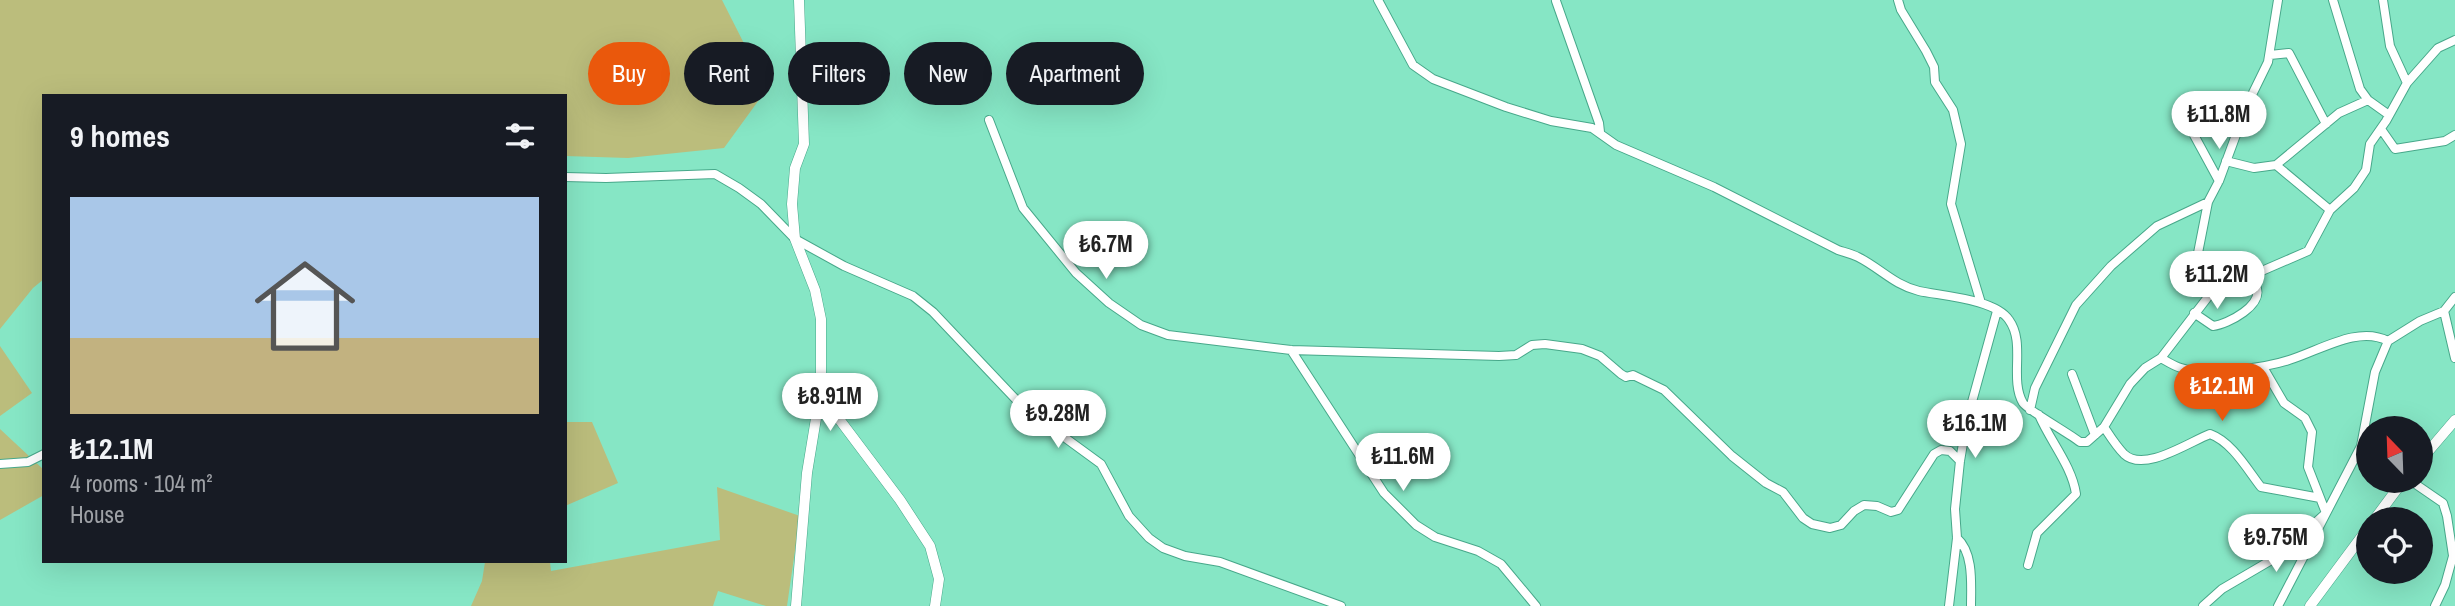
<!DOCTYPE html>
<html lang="en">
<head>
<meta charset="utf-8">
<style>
  :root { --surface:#171b24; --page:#242831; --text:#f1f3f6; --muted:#9ea1a6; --accent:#ea580c }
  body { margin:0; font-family:"Archivo Narrow",sans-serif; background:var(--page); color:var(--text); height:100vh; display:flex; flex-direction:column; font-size:26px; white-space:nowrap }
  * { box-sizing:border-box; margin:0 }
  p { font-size:23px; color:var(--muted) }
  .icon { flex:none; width:38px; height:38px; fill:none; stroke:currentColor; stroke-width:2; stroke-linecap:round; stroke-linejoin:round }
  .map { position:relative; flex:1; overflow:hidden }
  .details { position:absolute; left:42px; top:94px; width:525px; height:469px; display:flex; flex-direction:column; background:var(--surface); border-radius:0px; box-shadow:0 7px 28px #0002 }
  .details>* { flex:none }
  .guide { position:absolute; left:588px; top:42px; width:665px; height:63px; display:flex; gap:14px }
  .needle { width:46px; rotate:337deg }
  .tools { position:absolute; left:2356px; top:416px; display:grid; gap:14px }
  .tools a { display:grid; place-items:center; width:77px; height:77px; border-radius:50%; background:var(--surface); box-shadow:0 7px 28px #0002; font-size:35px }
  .price { position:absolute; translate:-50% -60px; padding:0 16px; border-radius:24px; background:#fff; color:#222; font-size:23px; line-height:46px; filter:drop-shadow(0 2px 4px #0008) }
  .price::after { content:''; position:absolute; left:50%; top:42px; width:21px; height:16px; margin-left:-10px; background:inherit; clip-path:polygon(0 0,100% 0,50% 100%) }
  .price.selected { background:var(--accent); color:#fff }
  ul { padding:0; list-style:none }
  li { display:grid; align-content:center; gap:14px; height:371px; padding:0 28px }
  li span { display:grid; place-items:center; height:217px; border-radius:0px; color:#555 }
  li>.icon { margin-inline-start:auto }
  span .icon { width:126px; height:126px; fill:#fffc; stroke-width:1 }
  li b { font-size:30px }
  h2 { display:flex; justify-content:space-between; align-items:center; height:84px; padding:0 28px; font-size:30px }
  .chip { padding:0 24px; border-radius:32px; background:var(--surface); box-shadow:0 7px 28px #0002; font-size:24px; line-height:63px }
  .chip.selected { background:var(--accent); color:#fff }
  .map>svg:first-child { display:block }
</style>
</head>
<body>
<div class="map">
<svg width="2455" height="606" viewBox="0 0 2455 606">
  <rect width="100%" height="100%" fill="#86e6c5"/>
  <path fill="#bbbd7c" d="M0,0H722L767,89L724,148L628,158L565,156V96H44V279L33,288L0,329Z
    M0,346L32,393L0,416Z
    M565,422H592L618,483L565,506Z
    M0,429L44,470V495L0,520Z
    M717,487L800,516L787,606H766L718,591L713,606H471L482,581L485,562H550L551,571L720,540Z"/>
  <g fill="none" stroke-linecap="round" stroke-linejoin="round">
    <g stroke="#47a88a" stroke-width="10">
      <path id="minor" d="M1378,0L1413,65L1433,79L1506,107L1551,121L1592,128L1616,145L1714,187L1838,250C1844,252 1852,254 1858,257C1880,268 1894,285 1919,291C1942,296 1995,299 2009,320C2026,343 2009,379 2023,403C2026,409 2070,434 2080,442H2087L2104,427L2130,384L2145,368L2161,358L2211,293L2308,251L2330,210L2354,188L2366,170L2370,144L2386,121L2407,83L2438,48L2455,40
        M1898,0L1901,10L1926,51L1934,67L1935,82L1953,110L1961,144L1951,204L1981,303
        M2333,0L2360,89L2368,100L2389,115
        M2383,0L2390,46L2407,83
        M1556,1L1599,123L1600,132
        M2270,55L2289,53L2326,124
        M989,120L1023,208L1076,273L1109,303L1141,325L1168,335L1291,350L1499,356L1516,355L1532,345L1545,344L1582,349L1600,356L1621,374L1626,377L1633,375L1664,390L1732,456L1766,483L1783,492L1803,518L1812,524L1830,528L1841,525L1854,511L1864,505L1877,506L1891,512L1898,510L1934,454L1941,450L1950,451L1960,461
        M2381,129L2395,149L2445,141L2455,135
        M2194,135L2219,181
        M2226,161L2254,168L2276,165L2339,113L2368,100
        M2276,165L2330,210
        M565,177L606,178L715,174L739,188L761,204L795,239L844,266L913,296L933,312L1023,407L1101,464L1129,516L1149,538L1163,548L1185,556L1220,562L1341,606
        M2211,293L2201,272L2198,253L2208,202L2219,181L2247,105L2268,62L2278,0
        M2444,311L2455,358
        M2194,313L2213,326C2228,324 2265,305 2256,286C2254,282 2251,280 2248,277
        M1291,350L1384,493L1416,525L1435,537L1478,551L1501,564L1536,606
        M2161,358C2168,362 2174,366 2181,368C2205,376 2265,368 2289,360C2319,351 2358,325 2388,341
        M2072,374L2095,435
        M2030,410L2035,388L2076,305L2111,266L2157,226L2208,202
        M2104,427C2110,436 2116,446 2124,454C2144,473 2189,442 2210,434C2232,442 2247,469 2261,487L2320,498
        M0,464L28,462L44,454
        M2411,481L2443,503L2447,516L2453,556L2445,585L2435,606
        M1957,538C1974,553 1971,585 1971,606
        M2028,565L2037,533L2076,494C2072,466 2050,441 2039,415
        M1949,606L1957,538L1955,509L1960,461L1967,420L1997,311
        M2203,606L2222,589L2280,555L2326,513L2308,467L2312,432L2305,418L2284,403L2263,367
        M2278,606L2361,446L2375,372L2388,341L2420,321L2444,311L2455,297"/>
    </g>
    <g stroke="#47a88a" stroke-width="11">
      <path id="tertiary" d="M799,0L804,144L795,168L792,204L795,239L815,290L821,319V386L833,411L900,500L930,546L939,579L935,606
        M2420,461L2455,420
        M2374,520L2403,481
        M796,606L807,473L821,388
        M2310,606L2368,528"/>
    </g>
    <use href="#minor" stroke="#fff" stroke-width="8"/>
    <use href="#tertiary" stroke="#fff" stroke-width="10"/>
  </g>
</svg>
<div class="tools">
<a><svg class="needle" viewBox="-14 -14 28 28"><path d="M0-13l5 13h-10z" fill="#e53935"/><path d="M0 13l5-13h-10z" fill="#9ea1a6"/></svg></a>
<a><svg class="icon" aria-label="locate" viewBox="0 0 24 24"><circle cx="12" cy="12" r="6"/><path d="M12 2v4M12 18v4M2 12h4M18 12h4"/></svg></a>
</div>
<b class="price" style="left:2219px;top:151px">₺11.8M</b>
<b class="price" style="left:1106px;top:281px">₺6.7M</b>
<b class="price" style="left:2217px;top:311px">₺11.2M</b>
<b class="price selected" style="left:2222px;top:423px">₺12.1M</b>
<b class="price" style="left:830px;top:433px">₺8.91M</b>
<b class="price" style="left:1058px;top:450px">₺9.28M</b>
<b class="price" style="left:1975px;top:460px">₺16.1M</b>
<b class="price" style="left:1403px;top:493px">₺11.6M</b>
<b class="price" style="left:2276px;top:574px">₺9.75M</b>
<div class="guide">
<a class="chip selected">Buy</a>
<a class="chip">Rent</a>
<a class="chip">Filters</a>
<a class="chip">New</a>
<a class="chip">Apartment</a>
</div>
<section class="details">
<h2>9 homes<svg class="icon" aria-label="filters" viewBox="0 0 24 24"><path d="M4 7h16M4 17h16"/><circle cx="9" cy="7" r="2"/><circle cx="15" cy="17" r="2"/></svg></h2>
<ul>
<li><span style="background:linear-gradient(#a9c7e8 65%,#c2b280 0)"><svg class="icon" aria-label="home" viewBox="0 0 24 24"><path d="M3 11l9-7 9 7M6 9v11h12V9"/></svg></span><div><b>₺12.1M</b><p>4 rooms · 104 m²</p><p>House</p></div></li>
</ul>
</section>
</div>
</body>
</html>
